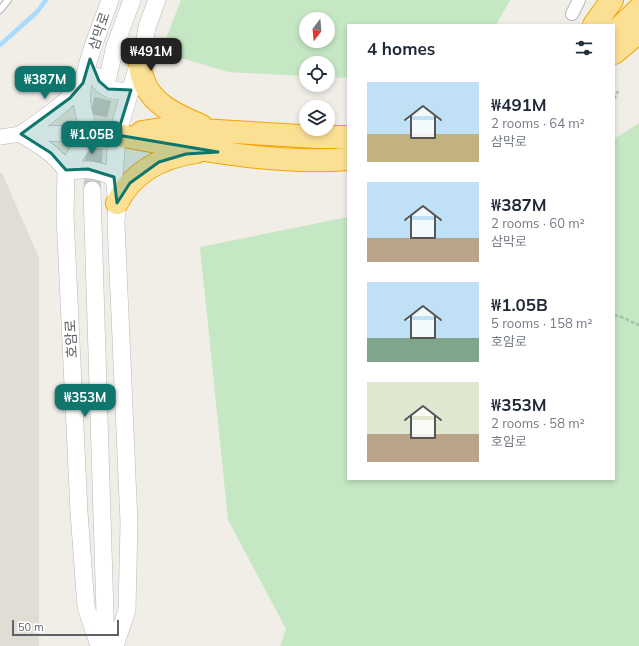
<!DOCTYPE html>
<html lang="en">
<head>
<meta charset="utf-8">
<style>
  :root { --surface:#fff; --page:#f2f2f3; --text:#1f2937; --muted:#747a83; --accent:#0f766e }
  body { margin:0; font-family:Mulish,"Noto Sans KR",sans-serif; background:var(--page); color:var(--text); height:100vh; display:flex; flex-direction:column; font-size:15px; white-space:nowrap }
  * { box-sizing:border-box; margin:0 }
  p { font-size:13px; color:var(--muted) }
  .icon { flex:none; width:22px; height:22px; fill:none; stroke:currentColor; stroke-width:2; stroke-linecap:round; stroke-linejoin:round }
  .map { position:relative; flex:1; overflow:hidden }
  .drawer { position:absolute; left:347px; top:24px; width:268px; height:456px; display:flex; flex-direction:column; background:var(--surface); border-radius:0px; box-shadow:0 2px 6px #0003 }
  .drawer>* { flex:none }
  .needle { width:26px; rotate:196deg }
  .controls { position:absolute; left:299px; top:12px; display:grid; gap:8px }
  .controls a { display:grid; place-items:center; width:36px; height:36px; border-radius:50%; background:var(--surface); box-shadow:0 2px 6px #0003; font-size:20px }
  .scale { position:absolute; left:12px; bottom:10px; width:107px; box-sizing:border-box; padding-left:4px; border:2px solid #5e6267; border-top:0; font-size:11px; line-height:14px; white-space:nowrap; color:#5e6267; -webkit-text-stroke:3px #fff; paint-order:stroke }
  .price { position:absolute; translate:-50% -34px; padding:0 9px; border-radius:8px; background:var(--accent); color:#fff; font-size:13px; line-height:26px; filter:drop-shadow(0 1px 2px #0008) }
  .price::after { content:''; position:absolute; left:50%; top:24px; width:12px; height:9px; margin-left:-6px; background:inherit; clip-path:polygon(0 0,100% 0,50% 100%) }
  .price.current { background:#222; color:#fff }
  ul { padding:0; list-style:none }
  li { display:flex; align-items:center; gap:12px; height:100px; padding:0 20px }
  li span { display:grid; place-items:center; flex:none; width:112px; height:80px; border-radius:0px; color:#555 }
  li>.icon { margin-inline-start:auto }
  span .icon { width:48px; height:48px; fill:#fffc; stroke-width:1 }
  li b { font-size:17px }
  h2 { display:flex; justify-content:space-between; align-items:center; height:48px; padding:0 20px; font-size:17px }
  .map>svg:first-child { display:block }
</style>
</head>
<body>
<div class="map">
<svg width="639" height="646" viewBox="0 0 639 646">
  <rect width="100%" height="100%" fill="#f0eee7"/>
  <path fill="#e0ddd5" d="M0,173H2L39,258V646H0Z"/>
  <path fill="#c5e7c4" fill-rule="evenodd" d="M181,0H510L496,25H348V78L328,77V63H306V76L228,72L161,52ZM306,19H328V41H306Z
    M639,123V646H280L286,629L228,520L200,247L348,217V479H614V139Z"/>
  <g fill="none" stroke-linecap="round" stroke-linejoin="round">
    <path stroke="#a9dbfe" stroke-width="4.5" d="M0,45L37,12L46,0"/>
    <path stroke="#cccbc7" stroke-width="17" stroke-dasharray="17 8" stroke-linecap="butt" d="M92,190L95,133L107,81"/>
    <g stroke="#b4b7bb" stroke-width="8">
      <path id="service" d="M0,10L8,0"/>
    </g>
    <g stroke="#b4b7bb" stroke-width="14">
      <path id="minor" d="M572,14L579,0"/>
    </g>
    <g stroke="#b4b7bb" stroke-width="16">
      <path id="tertiary" d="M0,137L21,134L90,133"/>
    </g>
    <g stroke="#b5b9be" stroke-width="18">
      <path id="secondary" d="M96,76C103,90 116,93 131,90
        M107,81L115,46L132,0
        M90,133L66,170L65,215L79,512L86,607L99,646
        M90,133C87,123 83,113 82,103C79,76 101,26 110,0
        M66,170C54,153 38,144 21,134C45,118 64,105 83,83
        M66,172C87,168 95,169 114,177
        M92,190L106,646
        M115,646L127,610L129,523L116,223L117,203L114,177L117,135L144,45L147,27L157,0"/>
    </g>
    <g stroke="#f4a403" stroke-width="24">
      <path id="motorway" d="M594,25L612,0
        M614,33L639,9
        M614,53L639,32
        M139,60C140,66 141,73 143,79C151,105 179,116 202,126
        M142,132L167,128L317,137H348
        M117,135C193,148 271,165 348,159
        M117,203C133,171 162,157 196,152"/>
    </g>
    <path stroke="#9dc8a8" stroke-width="2.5" stroke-dasharray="4 2" stroke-linecap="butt" d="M614,99L618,91
      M614,315L619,316L639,325"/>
    <use href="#service" stroke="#fff" stroke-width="6"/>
    <use href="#minor" stroke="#fff" stroke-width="12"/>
    <use href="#tertiary" stroke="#fff" stroke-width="15"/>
    <use href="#secondary" stroke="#fff" stroke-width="17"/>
    <use href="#motorway" stroke="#fbdf93" stroke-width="22"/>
  </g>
  <path fill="#0f766e" fill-opacity="0.2" stroke="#0f766e" stroke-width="3" stroke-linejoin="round" d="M90,59L99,81L108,89L131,90L117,135L218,152L186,154L159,162L130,183L117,203L114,177L88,169L66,170L51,153L21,134L70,98L83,83Z"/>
  <g text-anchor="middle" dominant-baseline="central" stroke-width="3.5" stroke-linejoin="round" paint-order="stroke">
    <g font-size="14" fill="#5e6267" stroke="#fff">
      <text transform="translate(99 31) rotate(-71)">삼막로</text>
      <text transform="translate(71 339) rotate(-93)">호암로</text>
    </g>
  </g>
</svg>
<div class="controls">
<a><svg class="needle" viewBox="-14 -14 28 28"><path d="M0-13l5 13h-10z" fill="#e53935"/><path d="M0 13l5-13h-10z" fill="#747a83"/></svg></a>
<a><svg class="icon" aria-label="locate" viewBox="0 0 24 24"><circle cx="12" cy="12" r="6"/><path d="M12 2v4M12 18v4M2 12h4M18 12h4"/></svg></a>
<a><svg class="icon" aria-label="layers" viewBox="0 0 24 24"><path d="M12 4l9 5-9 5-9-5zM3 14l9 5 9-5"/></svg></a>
</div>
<div class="scale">50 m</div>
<b class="price current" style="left:151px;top:72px">₩491M</b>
<b class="price" style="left:45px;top:100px">₩387M</b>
<b class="price" style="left:92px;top:155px">₩1.05B</b>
<b class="price" style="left:85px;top:418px">₩353M</b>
<section class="drawer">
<h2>4 homes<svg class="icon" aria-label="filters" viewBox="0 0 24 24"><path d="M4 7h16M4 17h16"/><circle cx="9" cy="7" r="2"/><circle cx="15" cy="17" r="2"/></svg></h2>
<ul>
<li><span style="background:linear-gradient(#bfe0f5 65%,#c2b280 0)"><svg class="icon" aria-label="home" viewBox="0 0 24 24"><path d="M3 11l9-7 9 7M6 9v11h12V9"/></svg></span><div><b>₩491M</b><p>2 rooms · 64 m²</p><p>삼막로</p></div></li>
<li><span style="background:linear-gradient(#bfe0f5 70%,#b9a48a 0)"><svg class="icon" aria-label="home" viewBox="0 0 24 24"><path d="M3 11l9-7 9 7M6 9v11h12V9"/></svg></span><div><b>₩387M</b><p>2 rooms · 60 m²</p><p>삼막로</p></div></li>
<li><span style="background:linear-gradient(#bfe0f5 70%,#7fa58c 0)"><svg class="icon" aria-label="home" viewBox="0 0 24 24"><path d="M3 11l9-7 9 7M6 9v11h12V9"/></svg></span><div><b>₩1.05B</b><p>5 rooms · 158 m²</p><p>호암로</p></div></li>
<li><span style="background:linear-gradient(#dfe7d0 65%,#b9a48a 0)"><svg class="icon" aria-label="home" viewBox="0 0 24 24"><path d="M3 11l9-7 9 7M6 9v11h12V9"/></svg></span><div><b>₩353M</b><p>2 rooms · 58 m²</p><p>호암로</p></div></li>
</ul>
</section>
</div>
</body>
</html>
